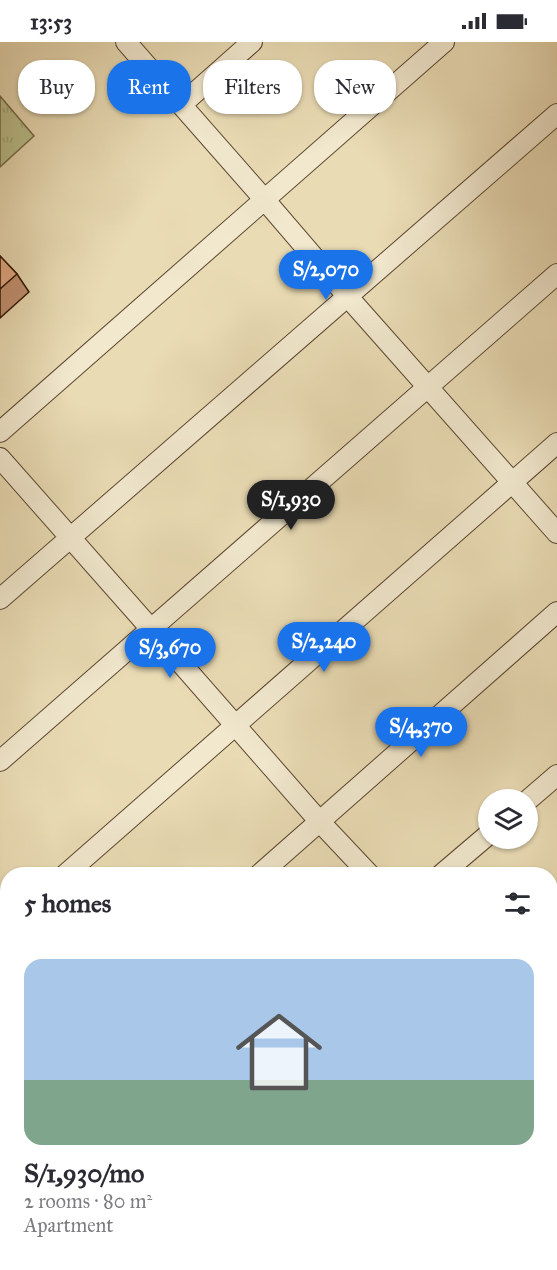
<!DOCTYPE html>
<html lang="en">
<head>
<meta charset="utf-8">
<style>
  :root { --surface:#fff; --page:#f7f7f7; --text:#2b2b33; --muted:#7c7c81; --accent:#1a73e8 }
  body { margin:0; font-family:"IM FELL Great Primer",serif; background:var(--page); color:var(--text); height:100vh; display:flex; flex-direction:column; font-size:22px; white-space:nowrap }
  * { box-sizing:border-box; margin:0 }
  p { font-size:20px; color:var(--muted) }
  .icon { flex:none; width:33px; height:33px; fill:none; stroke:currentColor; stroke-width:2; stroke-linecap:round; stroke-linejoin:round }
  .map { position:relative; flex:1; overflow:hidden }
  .drawer { position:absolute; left:0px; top:825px; width:558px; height:404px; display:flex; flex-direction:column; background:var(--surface); border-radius:24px 24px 0 0; box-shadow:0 2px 4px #0004 }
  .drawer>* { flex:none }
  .top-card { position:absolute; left:18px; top:18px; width:522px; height:54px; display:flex; gap:12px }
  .controls { position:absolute; left:478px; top:747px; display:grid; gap:12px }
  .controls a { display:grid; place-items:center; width:60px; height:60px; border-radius:50%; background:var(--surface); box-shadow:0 2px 4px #0004; font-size:30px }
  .price { position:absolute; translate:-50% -51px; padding:0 14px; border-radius:21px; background:var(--accent); color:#fff; font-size:20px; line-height:39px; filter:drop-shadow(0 2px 3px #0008) }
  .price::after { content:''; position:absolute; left:50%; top:36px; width:18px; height:14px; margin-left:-9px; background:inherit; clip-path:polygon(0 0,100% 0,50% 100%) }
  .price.selected { background:#222; color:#fff }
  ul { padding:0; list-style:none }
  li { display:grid; align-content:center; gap:12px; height:318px; padding:0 24px }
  li span { display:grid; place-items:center; height:186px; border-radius:18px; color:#555 }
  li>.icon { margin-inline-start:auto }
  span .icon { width:108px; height:108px; fill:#fffc; stroke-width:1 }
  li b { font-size:26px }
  h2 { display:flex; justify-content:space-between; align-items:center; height:72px; padding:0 24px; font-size:26px }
  .tag { padding:0 21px; border-radius:24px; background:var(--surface); box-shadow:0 2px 4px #0004; font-size:21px; line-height:54px }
  .tag.selected { background:var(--accent); color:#fff }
  .status { display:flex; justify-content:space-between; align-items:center; height:42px; padding:0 30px; background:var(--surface); direction:ltr }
  .status svg { height:16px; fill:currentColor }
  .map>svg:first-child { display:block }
</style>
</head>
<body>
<div class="status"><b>13:53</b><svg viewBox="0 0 49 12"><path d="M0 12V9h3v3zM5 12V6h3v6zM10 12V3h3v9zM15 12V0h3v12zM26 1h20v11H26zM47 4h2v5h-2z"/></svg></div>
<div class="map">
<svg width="557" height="1228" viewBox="0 0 557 1228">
  <defs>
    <pattern id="park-tufts" width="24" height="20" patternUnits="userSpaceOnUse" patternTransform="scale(1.5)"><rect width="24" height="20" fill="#b9bf8b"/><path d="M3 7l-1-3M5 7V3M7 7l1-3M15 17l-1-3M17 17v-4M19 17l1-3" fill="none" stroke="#9fa376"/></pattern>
  </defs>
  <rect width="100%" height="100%" fill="#e9dbb4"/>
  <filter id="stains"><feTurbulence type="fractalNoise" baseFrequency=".00333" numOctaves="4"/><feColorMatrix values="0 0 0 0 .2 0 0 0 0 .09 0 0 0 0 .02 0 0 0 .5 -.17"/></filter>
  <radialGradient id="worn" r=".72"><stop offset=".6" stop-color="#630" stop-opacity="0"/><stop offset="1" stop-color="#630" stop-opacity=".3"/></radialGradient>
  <path fill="#b9bf8b" stroke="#746a48" stroke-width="1.5" d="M557,937V1006L551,999L550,942Z"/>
  <path fill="url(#park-tufts)" stroke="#746a48" stroke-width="1.5" d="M0,54L34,94L0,125Z"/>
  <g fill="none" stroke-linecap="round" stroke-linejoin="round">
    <g stroke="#5d4731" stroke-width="22">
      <path id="street" d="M126,0L264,157L348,255L557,491
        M181,63L252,0
        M0,390L444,0
        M0,416L151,587L320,780L369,832
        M0,557L557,72
        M0,719L557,232
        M528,758L557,733
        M66,832L557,401
        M260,832L557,570
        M442,832L489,792
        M0,890L8,883
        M550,910L557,904
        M0,996L8,1005
        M550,1023L557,1030
        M0,1149L8,1157
        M64,1221L70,1228
        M0,1224L8,1217
        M190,1228L197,1221"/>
    </g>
    <g stroke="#2e1605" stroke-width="32">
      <path id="secondary" d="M0,1050L8,1058
        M0,1103L8,1112
        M103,1221L110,1228
        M151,1221L157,1228"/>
    </g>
    <use href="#street" stroke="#f1e8ce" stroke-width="20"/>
    <use href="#secondary" stroke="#f1e8ce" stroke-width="28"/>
  </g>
  <path fill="#c29172" stroke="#2e1605" stroke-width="1.5" d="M0,214L17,232L29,250L0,276Z"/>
  <path fill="#e2a985" stroke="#2e1605" stroke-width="1.5" d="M0,214L17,232L0,247Z"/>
  <rect width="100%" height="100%" filter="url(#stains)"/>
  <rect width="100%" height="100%" fill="url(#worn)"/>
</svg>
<div class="controls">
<a><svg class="icon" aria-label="layers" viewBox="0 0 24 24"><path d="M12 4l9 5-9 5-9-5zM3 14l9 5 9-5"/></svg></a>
</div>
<b class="price" style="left:326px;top:259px">S/2,070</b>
<b class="price selected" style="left:291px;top:489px">S/1,930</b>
<b class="price" style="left:324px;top:631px">S/2,240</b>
<b class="price" style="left:170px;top:637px">S/3,670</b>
<b class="price" style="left:421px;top:716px">S/4,370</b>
<div class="top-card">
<a class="tag">Buy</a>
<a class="tag selected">Rent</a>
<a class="tag">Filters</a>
<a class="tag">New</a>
</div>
<section class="drawer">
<h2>5 homes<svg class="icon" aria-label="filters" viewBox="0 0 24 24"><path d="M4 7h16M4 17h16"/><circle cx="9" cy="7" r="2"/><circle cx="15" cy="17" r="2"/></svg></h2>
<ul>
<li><span style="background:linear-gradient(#a9c7e8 65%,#7fa58c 0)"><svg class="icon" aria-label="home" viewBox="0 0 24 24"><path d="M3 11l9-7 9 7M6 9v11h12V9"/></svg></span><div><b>S/1,930/mo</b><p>2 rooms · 80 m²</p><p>Apartment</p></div></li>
</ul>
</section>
</div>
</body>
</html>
